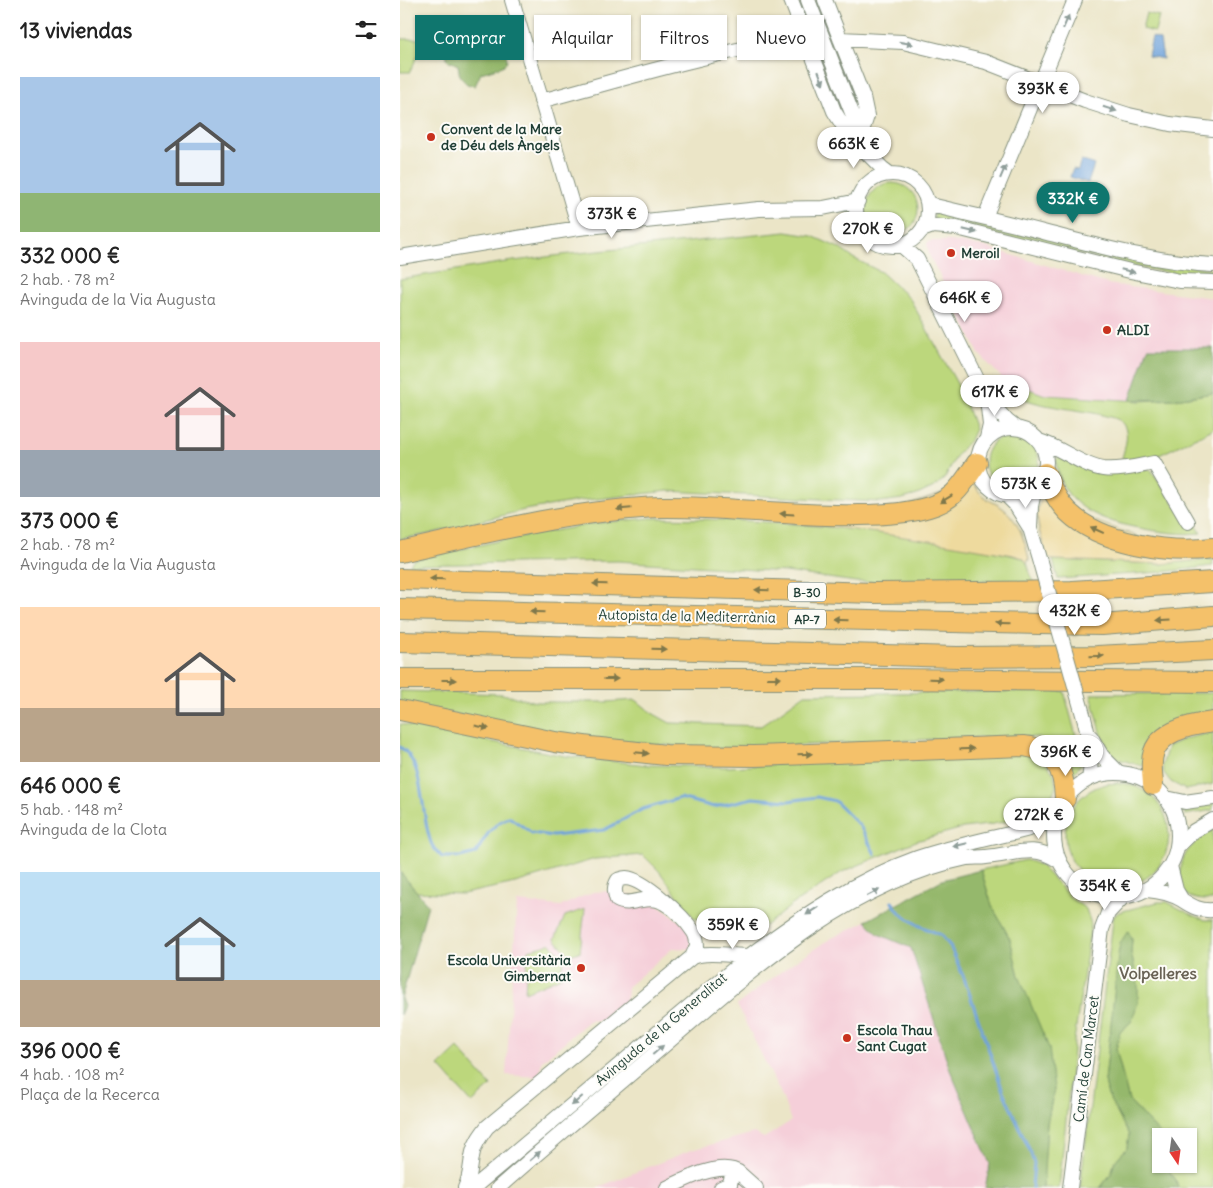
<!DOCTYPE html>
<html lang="es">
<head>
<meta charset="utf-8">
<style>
  :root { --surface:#fff; --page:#f6f6f6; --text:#222; --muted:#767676; --accent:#0f766e }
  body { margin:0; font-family:Delius,sans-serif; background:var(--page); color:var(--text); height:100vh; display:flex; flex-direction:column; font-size:19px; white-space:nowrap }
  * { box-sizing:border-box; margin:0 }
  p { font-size:16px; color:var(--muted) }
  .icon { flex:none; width:28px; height:28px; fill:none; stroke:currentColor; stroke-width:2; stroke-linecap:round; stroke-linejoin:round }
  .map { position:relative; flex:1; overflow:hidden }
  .sheet { display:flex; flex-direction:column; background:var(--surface); width:400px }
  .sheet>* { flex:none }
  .hud { position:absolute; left:15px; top:15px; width:475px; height:45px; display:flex; gap:10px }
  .needle { width:32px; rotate:167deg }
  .controls { position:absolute; left:752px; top:1128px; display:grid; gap:10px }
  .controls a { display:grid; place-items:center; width:45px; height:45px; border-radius:0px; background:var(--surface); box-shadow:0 1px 4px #0004; font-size:25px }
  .price { position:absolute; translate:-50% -42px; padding:0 11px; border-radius:18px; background:#fff; color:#222; font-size:16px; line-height:32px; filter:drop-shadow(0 1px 2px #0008) }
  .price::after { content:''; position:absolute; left:50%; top:30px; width:15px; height:11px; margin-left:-8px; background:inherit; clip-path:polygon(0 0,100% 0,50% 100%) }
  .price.active { background:var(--accent); color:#fff }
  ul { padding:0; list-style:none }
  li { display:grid; align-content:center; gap:10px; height:265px; padding:0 20px }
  li span { display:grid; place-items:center; height:155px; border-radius:0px; color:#555 }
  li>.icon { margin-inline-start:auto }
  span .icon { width:90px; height:90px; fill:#fffc; stroke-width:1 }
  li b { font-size:21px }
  h2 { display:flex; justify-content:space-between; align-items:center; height:60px; padding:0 20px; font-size:21px }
  .chip { padding:0 18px; border-radius:0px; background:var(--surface); box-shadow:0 1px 4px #0004; font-size:18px; line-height:45px }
  .chip.active { background:var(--accent); color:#fff }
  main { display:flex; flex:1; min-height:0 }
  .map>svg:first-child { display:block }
</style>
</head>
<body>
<main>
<section class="sheet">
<h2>13 viviendas<svg class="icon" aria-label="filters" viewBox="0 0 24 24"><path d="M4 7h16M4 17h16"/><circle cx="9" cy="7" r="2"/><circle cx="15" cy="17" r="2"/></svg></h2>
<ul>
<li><span style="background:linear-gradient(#a9c7e8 75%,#8fb573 0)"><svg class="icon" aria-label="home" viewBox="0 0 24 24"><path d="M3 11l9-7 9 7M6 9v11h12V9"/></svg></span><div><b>332 000 €</b><p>2 hab. · 78 m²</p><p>Avinguda de la Via Augusta</p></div></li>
<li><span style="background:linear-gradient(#f6c9c9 70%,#9aa5b1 0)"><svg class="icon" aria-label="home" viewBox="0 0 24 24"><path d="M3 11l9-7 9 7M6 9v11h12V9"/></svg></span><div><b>373 000 €</b><p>2 hab. · 78 m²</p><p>Avinguda de la Via Augusta</p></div></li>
<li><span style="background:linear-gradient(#ffd9b3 65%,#b9a48a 0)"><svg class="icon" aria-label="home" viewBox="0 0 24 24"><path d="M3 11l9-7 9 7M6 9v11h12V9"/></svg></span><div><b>646 000 €</b><p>5 hab. · 148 m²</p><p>Avinguda de la Clota</p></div></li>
<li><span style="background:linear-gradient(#bfe0f5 70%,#b9a48a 0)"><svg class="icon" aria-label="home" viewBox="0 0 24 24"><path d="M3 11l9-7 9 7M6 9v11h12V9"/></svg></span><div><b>396 000 €</b><p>4 hab. · 108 m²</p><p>Plaça de la Recerca</p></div></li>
</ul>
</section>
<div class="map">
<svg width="813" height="1188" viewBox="0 0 813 1188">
  <rect width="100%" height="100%" fill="#fdfcf7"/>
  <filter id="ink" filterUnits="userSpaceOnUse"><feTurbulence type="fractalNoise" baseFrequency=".02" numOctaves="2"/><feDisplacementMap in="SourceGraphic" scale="10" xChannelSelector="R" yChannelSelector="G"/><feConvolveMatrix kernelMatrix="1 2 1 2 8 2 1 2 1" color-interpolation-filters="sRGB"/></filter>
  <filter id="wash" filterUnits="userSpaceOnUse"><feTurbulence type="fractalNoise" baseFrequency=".0096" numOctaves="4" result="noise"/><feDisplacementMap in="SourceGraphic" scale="20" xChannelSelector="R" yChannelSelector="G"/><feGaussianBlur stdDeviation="1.12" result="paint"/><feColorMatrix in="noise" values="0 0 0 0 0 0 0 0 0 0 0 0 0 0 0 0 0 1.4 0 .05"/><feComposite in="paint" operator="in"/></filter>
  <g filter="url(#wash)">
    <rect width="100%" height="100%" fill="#ebe5c7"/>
    <path fill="#f5cfd9" d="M530,241H551L582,246L708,284L813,298V348H748L730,400L645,395L603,379L579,354L558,311L529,255L527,243Z
      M214,891L249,899L293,931L290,949L273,948L227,987L225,1024L190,1020L141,1062L140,1077L106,1075L117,902L161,906L193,892Z
      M466,921L478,934L511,948L550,1070L590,1164L585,1188H196L291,1150L354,1133L364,1138L391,1121L382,1096L337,1005L391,964L430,939Z"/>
    <path fill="#bcd77c" stroke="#6e8a58" d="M746,13L759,16L755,32L742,29Z
      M0,39H25L10,72H0Z
      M466 209a26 26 0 1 1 52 0a26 26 0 1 1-52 0Z
      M535,212L813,270V277L779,274L732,266L533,220Z
      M386,232L412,236L439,248L453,258L481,272L510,299L560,389L575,429L570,440L557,455L544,479L534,487L517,495L502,499L480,502L268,491L179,501L124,510L29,534L0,539V279L106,262L170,254Z
      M603,379L645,395L740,401L775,399L813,393V429L753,458L728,463L722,458C725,447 730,433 723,424C718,418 709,417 702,415C680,409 636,407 619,396C612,391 608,385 603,379Z
      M585 462a27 27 0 1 1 54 0a27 27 0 1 1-54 0Z
      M659,457L751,470L790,526L796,524L801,533C782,535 763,532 744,529C704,522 659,507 656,460Z
      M250,518C352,519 453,526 552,544C576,548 600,552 623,558L627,563L633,583L579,581L456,582L386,572L218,561L10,565L13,560L107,539L199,523Z
      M813,559V566L762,572L658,579L653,560L761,564Z
      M0,691L102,694L136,702H206L236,700L252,713L270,723L361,726L405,694L664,691L683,762L672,775L663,752L639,737L558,738L315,749L191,739L0,704Z
      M813,693V712L778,721L742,766L715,758L705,747L691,694Z
      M0,724L165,756L247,765L327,767L623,752L645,762L654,774L656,787L647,805L624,818L588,825L563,828L516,841L442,872L392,905L348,939L313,923L294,918L259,871L243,855L195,859L115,883L63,894L17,892L0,872Z
      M813,732V784L786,790L771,782L764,773L762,766L768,746L784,739Z
      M665 835a52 52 0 1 1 104 0a52 52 0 1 1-104 0Z
      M813,802V810L785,815L783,806Z
      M813,829V900C790,901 773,894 781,867C782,861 785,854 789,849C796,841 804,835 813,829Z
      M626,860L640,865L672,899L686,909L691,924L674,1041L659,1188H642L647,1124L654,1089L619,976L610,939L592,906L581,870Z
      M758,902H767L788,913L805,920H813V1188H778L776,1180L764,1164H789V1136H761V1140L760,1134L729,1101L716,1049L720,1032L731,1022L738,984L731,953L732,939L720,943L705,1081L708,1096L729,1135L727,1148L715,1161L711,1174L700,1188H680L713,921L714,916L719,912Z
      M185,909L180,952L169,955L155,939L165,916Z
      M150,943L165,958L161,969V977L125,992L128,950L144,946Z
      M58,1048L91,1086L72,1103L39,1066Z"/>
    <path fill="#95b86c" stroke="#5a7a50" d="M62,25L74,28L79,33L99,25C107,35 105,48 107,61L103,66L81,73L75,86L67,84L60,77L58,65L47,60L46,51L56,45L58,32Z
      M748,348H813V393L775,399L730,400Z
      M581,870L592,906L610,939L619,976L649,1048L654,1089L647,1124L643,1188H585L590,1164L550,1070L511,948L478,934L466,921L542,880Z
      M0,872L28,905L1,999L4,1006L0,1015Z
      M728,931L732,939L731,953L738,984V1003L731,1022L720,1032L716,1049L729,1101L760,1134L761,1164H764L776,1180L778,1188H700L711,1174L715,1161L727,1148L729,1135L708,1096L705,1081L718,956L720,943Z"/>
    <path fill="#eeda9e" stroke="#868c69" d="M571,484L575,485C584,502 592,499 605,510C619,522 625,541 629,559L627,563L623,558L613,555C539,542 466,530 392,523H454Z
      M644,495L648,497L651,505L802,560L761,564L653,560L647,558C642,538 630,513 644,495Z"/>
    <path fill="#6ea2da" stroke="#467087" d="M752,37L760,40L763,59L748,56Z
      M681,160L694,165L688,183L670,177L673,169L678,170Z"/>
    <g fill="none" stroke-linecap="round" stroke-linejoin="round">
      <path stroke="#6ea2da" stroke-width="3" d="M0,747C26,762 20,819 32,845C34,849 38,853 42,857H60L76,853C86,836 91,825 109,817L132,833L153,836L204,830L243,809L280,798L314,807L353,798L388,801L417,797L435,801L460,826L475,854
        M492,902L501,914L518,925L541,935L550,946L564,978L603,1091L630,1151L634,1163L632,1188"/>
    </g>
  </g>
  <g filter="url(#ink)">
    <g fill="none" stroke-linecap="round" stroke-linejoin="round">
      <g stroke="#85917e" stroke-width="16">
        <path id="minor" d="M112,0L179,228
          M391,0L434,111L442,124L461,134
          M408,0L468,154L482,168L490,174
          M425,0L463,97L467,116L461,134
          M440,39L503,42L586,62L685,101L729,115L770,124L813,129
          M141,101C229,77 315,51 405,38
          M456 210a36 36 0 1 1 72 0a36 36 0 1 1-72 0Z
          M528,203L535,206C572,215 610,223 647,233C702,247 756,262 813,265
          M585,217L675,0
          M522,230L533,226L557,228L730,271L780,281L813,282
          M501,245L517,259L587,399L607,421L616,428
          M0,257L179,228L359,209L423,208L458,201
          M587,399L590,425L587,438
          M578 462a34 34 0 1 1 68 0a34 34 0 1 1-68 0Z
          M639,441C660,447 682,466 703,469C720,471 738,466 754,463L788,522
          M635,488L631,506L630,528L640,562
          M607,496L615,504L630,528
          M684,718C689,737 693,760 689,779
          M691,737L702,756L719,773
          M654 835a62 62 0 1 1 124 0a62 62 0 1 1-124 0Z
          M766,798L785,802L813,798
          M777,847L794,831L813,820
          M770,866L776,890L782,900
          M747,890C759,891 772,894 782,900C793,907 800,911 813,910
          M272,908C267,905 262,901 257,900C243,896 230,907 217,900C214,891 214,887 218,880C221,879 223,878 226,878C244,879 283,916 293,931C296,935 297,941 297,946L292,957
          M333,1170L338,1172L356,1188
          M65,1188C71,1176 70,1165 73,1152C75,1143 81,1135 87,1127L292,957C308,951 331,956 349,956
          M73,1188L349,956C401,917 455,880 517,858C541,850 566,844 591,838C613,833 637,829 656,817
          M98,1188C151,1141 205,1096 259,1050C349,972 447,883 567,858C574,857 580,858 586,857C614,855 633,843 659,861
          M267,1188C284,1180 314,1164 333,1170L330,1184L321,1188
          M670,1188L702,929L708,913L723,897"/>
      </g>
      <g stroke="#85917e" stroke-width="22">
        <path id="highway" d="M645,473C651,487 657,501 668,512C701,544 770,554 813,548
          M0,552C86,533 173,510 261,507C327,506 392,517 458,515C481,515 506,514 529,507C556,499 562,484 577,463
          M0,579L475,593L672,591L813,582
          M0,609L639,624L702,625L813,616
          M0,642L557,657L697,656L813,650
          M0,679H487L813,682
          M0,710L155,742L191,747L266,755L354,756L624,746C656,750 664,769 665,799
          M753,785C753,778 751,769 752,762C753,732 789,725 813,722"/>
      </g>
      <use href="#minor" stroke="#fff" stroke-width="14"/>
      <use href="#highway" stroke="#f4c16a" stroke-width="20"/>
      <g stroke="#85917e" stroke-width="16" stroke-linecap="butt">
        <path id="minor-bridge" d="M640,562L684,718"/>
      </g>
      <use href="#minor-bridge" stroke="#fff" stroke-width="14"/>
    </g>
    <defs><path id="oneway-solid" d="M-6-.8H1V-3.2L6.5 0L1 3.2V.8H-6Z" transform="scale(1.25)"/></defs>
    <g fill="#8f9e9a">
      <use href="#oneway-solid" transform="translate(666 22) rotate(-67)"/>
      <use href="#oneway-solid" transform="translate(506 43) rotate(10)"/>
      <use href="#oneway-solid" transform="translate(421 78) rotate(69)"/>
      <use href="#oneway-solid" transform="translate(710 109) rotate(18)"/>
      <use href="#oneway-solid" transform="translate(603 172) rotate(-67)"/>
      <use href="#oneway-solid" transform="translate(570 231) rotate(14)"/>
      <use href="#oneway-solid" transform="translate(728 271) rotate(13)"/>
      <use href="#oneway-solid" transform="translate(560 845) rotate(167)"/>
      <use href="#oneway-solid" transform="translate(473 893) rotate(-26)"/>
      <use href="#oneway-solid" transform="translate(412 911) rotate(147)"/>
      <use href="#oneway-solid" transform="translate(258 1050) rotate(-41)"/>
      <use href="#oneway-solid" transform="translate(177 1101) rotate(139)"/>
      <use href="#oneway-solid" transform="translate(135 1156) rotate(-41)"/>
    </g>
    <g fill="#7f784c">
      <use href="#oneway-solid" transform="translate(546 499) rotate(149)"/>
      <use href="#oneway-solid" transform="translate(224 509) rotate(175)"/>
      <use href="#oneway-solid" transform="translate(387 514) rotate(-176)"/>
      <use href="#oneway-solid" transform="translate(697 530) rotate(-155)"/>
      <use href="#oneway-solid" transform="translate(37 579) rotate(-179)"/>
      <use href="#oneway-solid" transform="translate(200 584) rotate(-178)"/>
      <use href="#oneway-solid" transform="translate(362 590) rotate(-178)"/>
      <use href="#oneway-solid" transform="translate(137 612) rotate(-179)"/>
      <use href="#oneway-solid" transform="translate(440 620) rotate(-179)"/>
      <use href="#oneway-solid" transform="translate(764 620) rotate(176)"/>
      <use href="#oneway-solid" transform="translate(602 624) rotate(-179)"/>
      <use href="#oneway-solid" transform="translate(259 649) rotate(2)"/>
      <use href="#oneway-solid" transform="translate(697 656) rotate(-1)"/>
      <use href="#oneway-solid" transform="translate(374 678)"/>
      <use href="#oneway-solid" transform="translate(211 679)"/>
      <use href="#oneway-solid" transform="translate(536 679) rotate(1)"/>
      <use href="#oneway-solid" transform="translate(49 680)"/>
      <use href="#oneway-solid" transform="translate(82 727) rotate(12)"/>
      <use href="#oneway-solid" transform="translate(567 749) rotate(-2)"/>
      <use href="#oneway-solid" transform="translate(242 753) rotate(5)"/>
      <use href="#oneway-solid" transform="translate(405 754) rotate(-2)"/>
    </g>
  </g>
  <g fill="#c8321e" stroke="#fdfcf7" stroke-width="2">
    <circle cx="31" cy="137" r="5"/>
    <circle cx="551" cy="253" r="5"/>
    <circle cx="707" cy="330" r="5"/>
    <circle cx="181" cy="968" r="5"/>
    <circle cx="447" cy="1038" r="5"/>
  </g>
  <g text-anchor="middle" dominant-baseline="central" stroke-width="4" stroke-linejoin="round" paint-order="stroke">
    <g fill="#fdfcf7" stroke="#62766e" stroke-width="1">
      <rect x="388" y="582.5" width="38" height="19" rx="4"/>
      <rect x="388" y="609.5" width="38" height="19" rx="4"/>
    </g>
    <g font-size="12" font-weight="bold" fill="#1f3d34">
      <text x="407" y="592">B-30</text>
      <text x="407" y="619">AP-7</text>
    </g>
    <g font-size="14" font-weight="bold" fill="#1f3d34" stroke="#fdfcf7" text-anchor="start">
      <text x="41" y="129">Convent de la Mare<tspan x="41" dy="16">de Déu dels Àngels</tspan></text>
      <text x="561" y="253">Meroil</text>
      <text x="717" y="330">ALDI</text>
      <text x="171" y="960" text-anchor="end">Escola Universitària<tspan x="171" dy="16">Gimbernat</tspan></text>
      <text x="457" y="1030">Escola Thau<tspan x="457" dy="16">Sant Cugat</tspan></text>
    </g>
    <g font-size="14" fill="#1f3d34" stroke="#fdfcf7">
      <text transform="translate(287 616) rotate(1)">Autopista de la Mediterrània</text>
      <text transform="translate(261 1029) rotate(-40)">Avinguda de la Generalitat</text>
      <text transform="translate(686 1059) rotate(-83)">Camí de Can Marcet</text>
    </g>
    <g font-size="16" font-weight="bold" fill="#6a6356" stroke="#fdfcf7">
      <text x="758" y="973">Volpelleres</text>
    </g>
  </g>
</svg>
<div class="controls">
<a><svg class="needle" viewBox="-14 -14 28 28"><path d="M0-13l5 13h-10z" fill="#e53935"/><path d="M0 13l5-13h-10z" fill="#767676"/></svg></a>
</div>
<b class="price" style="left:643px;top:114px">393K €</b>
<b class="price" style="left:454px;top:169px">663K €</b>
<b class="price active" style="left:673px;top:224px">332K €</b>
<b class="price" style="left:212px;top:239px">373K €</b>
<b class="price" style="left:468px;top:254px">270K €</b>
<b class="price" style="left:565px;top:323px">646K €</b>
<b class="price" style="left:595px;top:417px">617K €</b>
<b class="price" style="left:626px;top:509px">573K €</b>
<b class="price" style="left:675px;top:636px">432K €</b>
<b class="price" style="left:666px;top:777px">396K €</b>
<b class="price" style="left:639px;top:840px">272K €</b>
<b class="price" style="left:705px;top:911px">354K €</b>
<b class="price" style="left:333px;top:950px">359K €</b>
<div class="hud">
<a class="chip active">Comprar</a>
<a class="chip">Alquilar</a>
<a class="chip">Filtros</a>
<a class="chip">Nuevo</a>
</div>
</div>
</main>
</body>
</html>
